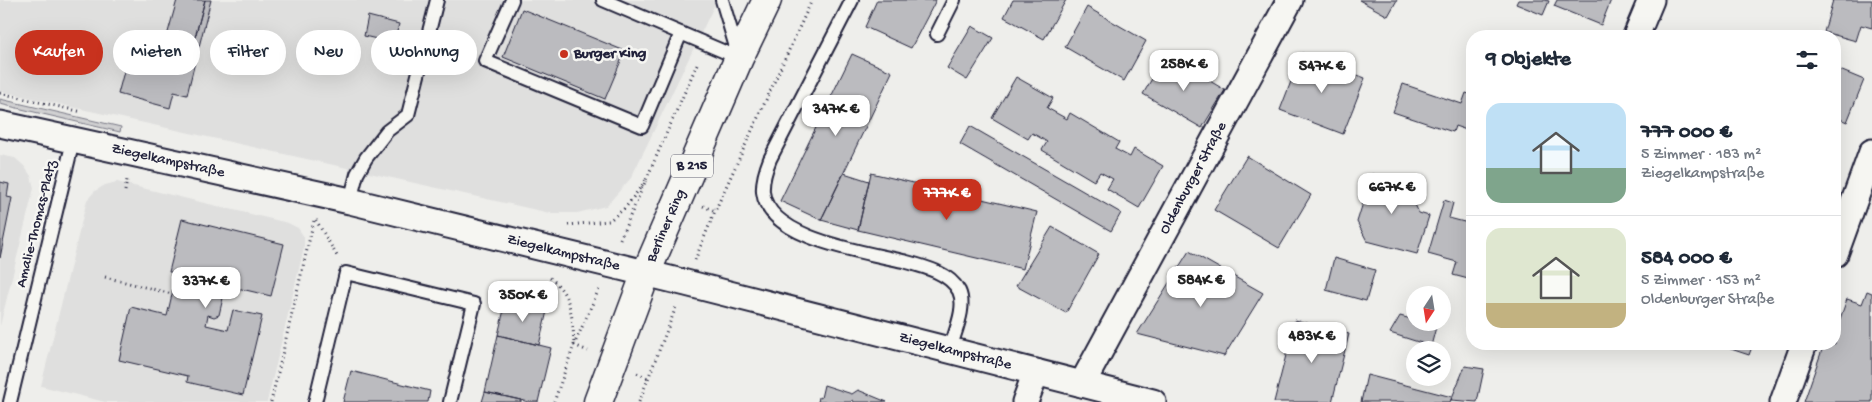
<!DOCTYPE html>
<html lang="de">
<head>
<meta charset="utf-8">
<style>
  :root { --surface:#fff; --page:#f2f2f3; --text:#1f2937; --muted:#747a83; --line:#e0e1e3; --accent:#c8321e }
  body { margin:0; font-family:"Gochi Hand",sans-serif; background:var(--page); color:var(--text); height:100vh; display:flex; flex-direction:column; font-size:19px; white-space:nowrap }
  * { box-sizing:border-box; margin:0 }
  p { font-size:16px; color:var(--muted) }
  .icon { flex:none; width:28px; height:28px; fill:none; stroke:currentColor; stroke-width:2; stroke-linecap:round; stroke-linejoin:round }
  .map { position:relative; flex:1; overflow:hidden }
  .sheet { position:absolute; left:1466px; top:30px; width:375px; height:320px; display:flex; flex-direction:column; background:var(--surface); border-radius:20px; box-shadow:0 5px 20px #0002 }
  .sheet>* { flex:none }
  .guide { position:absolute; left:15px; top:30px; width:475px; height:45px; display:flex; gap:10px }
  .needle { width:32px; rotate:192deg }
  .tools { position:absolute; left:1406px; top:286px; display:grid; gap:10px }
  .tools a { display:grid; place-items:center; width:45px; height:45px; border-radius:50%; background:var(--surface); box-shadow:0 5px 20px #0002; font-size:25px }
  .price { position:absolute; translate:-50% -42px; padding:0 11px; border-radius:10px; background:#fff; color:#222; font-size:16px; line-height:32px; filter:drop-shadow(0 1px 2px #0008) }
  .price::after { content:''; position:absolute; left:50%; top:30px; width:15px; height:11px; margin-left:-8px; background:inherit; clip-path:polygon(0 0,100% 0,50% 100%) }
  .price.on { background:var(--accent); color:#fff }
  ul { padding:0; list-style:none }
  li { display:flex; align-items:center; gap:15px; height:125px; padding:0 20px }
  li+li { border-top:1px solid var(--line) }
  li span { display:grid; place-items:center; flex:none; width:140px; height:100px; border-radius:15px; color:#555 }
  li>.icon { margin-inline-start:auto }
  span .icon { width:60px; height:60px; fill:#fffc; stroke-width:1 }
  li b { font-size:21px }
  h2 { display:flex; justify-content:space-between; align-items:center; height:60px; padding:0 20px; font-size:21px }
  .pill { padding:0 18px; border-radius:22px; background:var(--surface); box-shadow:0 5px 20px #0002; font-size:18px; line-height:45px }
  .pill.on { background:var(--accent); color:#fff }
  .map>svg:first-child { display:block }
</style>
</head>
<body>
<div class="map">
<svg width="1872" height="402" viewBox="0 0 1872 402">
  <rect width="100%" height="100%" fill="#eeeeeb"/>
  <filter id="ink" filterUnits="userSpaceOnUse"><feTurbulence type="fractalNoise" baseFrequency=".02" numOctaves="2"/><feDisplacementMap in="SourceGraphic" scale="10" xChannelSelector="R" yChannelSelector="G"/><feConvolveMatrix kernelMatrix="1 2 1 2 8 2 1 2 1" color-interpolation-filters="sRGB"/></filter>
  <g filter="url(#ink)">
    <path fill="#dfdfde" d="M0,0H717L631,178L606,206L577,213H550L0,91Z
      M0,155L15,158L24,166L31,176L34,188L0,326Z
      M117,182L288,223L298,228L304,237V248L267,402H105L41,386L87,200L95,191L105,185Z"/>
    <path fill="#d0d0d1" stroke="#797986" d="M0,99L121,127L120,132L0,104Z"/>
    <path fill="#bbbbbf" stroke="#22223b" d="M177,0H205L189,60L162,54Z
      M205,0H211L195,62L189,60Z
      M877,0H936L911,48L865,27Z
      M1013,0H1066L1044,39L1004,17Z
      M1359,0H1397L1388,16Z
      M1518,0H1545L1549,1L1543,15L1516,4Z
      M1557,0H1611L1601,25L1554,6Z
      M1833,0H1872V28L1861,25L1856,41L1824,32Z
      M1087,7L1146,41L1124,81L1065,47Z
      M522,9L625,51L605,99L503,57Z
      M368,16L399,24L394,43L364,36Z
      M972,26L993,38L967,80L947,68Z
      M131,45L195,62L187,95L174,92L170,108L118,94Z
      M1302,53L1365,78L1343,134L1280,110Z
      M852,54L892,72L821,220L780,201Z
      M1166,55L1225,90L1202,128L1143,94Z
      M1835,68L1864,80L1847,122L1835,117Z
      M1016,77L1053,98L1047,108L1067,119L1070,113L1119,142L1115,149L1130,157L1134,149L1163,166L1139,208L1107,189L1113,179L1100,172L1094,181L1042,150L1047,142L1039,137L1032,133L1028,139L992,118Z
      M1403,84L1462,104L1466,93L1472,95V132L1455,126L1453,132L1393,112Z
      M970,126L1121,213L1111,231L960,144Z
      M1247,156L1311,195L1279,248L1214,210Z
      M844,173L869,181L858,230L821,220Z
      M871,173L1037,212L1023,269L858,230Z
      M1372,174L1415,186L1411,196L1419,213L1429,216L1417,254L1367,241L1357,222Z
      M0,182L9,184L7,197L12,198L0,258Z
      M1444,200L1453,203L1449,218L1472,224V280L1453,275L1457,262L1428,254Z
      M182,219L284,244L271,296L216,283L214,293L220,294L223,298L219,315L214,317L208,315L206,325L228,330L233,310L262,316L243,395L187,382L188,376L119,360L131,307L167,316L177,273L169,272Z
      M1052,227L1099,254L1066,313L1016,286Z
      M1189,251L1263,293L1224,356L1137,334Z
      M1334,258L1375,270L1366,301L1326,290Z
      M1867,291L1872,293V402H1804L1824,344H1835V317L1840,319L1847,299L1862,304Z
      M506,301L547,311L539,345L498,335Z
      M1400,316L1415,320V322H1422L1436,327L1431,346L1390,333Z
      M1295,320L1349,334L1332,402H1274Z
      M498,335L551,348L538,402H529L485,392Z
      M1716,344H1753L1749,355Z
      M1465,366L1484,369L1477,402L1451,400Z
      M351,371L430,391L428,402H343Z
      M1367,375L1452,397L1450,402H1361Z
      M824,385L852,394L858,390L887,402H854L853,400L850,402H818L819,397L821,398Z
      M485,392L521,400V402H482Z"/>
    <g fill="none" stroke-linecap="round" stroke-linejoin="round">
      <g stroke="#22223b" stroke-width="16">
        <path id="service" d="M512,0L485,61L642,126L681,33
          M603,0L739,58
          M722,0L738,54
          M852,0L770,159C766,169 762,180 763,192C768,239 865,252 903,261C922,266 949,272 959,291C967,308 954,333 950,350
          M937,34L954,0
          M350,201L357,174L366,158L387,131L408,115L437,0
          M10,402L73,141
          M315,402L346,273L474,304L450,402"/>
      </g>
      <g stroke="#22223b" stroke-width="29">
        <g id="minor">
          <path d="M1636,36L1651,0"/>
          <path id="s1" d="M0,124L350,201L686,283L1153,402"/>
          <path d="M1835,254L1872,152"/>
          <path id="s2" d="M1082,384L1290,0"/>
          <path d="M1025,402L1036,372"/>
          <path d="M1783,402L1804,344"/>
        </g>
      </g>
      <g stroke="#22223b" stroke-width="31">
        <g id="primary">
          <path id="s3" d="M598,402L646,273L739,58L767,0"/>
        </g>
      </g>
      <path stroke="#22223b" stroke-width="3" stroke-dasharray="1 4" stroke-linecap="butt" d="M0,93L82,112
        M125,191L127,180
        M703,206L715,211
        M316,220L337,256
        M568,225L609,221L626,207L646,180
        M620,239L698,62
        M695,260L715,211L812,0
        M105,277L172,294
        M550,278C572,294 573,320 574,345
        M574,345L588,351
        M637,373L648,378
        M271,402L314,220
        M554,402L574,345L599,289
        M639,402L676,307"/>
      <use href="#service" stroke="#f6f6f2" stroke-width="12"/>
      <use href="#minor" stroke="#f6f6f2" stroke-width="25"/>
      <use href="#primary" stroke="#f6f6f2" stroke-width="28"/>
    </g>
  </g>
  <circle fill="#c8321e" stroke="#f6f6f2" stroke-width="2" cx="564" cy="54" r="5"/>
  <g text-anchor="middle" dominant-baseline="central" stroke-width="5" stroke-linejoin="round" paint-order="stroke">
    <rect fill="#f6f6f2" stroke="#626272" stroke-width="1" x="671" y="154.5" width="42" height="23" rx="4"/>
    <g font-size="14" font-weight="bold" fill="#22223b">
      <text x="692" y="166">B 215</text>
    </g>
    <g font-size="15" font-weight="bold" fill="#22223b" stroke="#f6f6f2" text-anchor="start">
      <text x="574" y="54">Burger King</text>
    </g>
    <g font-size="15" fill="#22223b" stroke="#f6f6f2">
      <text stroke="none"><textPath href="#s1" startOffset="172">Ziegelkampstraße</textPath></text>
      <text stroke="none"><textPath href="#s2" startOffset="234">Oldenburger Straße</textPath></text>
      <text transform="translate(37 224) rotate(-76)">Amalie-Thomas-Platz</text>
      <text stroke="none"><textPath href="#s3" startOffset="189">Berliner Ring</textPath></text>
      <text stroke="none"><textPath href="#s1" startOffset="578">Ziegelkampstraße</textPath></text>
      <text stroke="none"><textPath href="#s1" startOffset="982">Ziegelkampstraße</textPath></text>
    </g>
  </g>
</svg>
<div class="tools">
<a><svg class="needle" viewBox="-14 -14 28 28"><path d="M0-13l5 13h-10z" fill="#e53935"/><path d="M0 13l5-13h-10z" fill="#747a83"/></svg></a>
<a><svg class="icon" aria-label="layers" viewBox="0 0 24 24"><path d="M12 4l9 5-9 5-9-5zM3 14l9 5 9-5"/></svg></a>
</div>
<b class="price" style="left:1184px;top:92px">258K €</b>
<b class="price" style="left:1322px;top:94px">547K €</b>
<b class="price" style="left:836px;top:137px">347K €</b>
<b class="price" style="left:1392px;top:215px">667K €</b>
<b class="price on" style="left:947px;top:221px">777K €</b>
<b class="price" style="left:1201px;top:308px">584K €</b>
<b class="price" style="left:206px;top:309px">337K €</b>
<b class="price" style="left:523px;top:323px">350K €</b>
<b class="price" style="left:1312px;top:364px">483K €</b>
<div class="guide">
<a class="pill on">Kaufen</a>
<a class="pill">Mieten</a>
<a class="pill">Filter</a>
<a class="pill">Neu</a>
<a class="pill">Wohnung</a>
</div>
<section class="sheet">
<h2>9 Objekte<svg class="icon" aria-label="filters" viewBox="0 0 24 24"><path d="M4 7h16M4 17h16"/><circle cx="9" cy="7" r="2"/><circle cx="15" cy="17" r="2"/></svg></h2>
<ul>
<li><span style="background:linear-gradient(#bfe0f5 65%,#7fa58c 0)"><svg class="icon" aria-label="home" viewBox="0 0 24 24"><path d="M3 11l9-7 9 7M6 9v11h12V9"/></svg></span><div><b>777 000 €</b><p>5 Zimmer · 183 m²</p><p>Ziegelkampstraße</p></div></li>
<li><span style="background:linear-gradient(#dfe7d0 75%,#c2b280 0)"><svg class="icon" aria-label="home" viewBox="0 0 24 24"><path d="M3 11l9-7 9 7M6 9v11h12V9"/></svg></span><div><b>584 000 €</b><p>5 Zimmer · 153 m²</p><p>Oldenburger Straße</p></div></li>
</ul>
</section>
</div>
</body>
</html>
